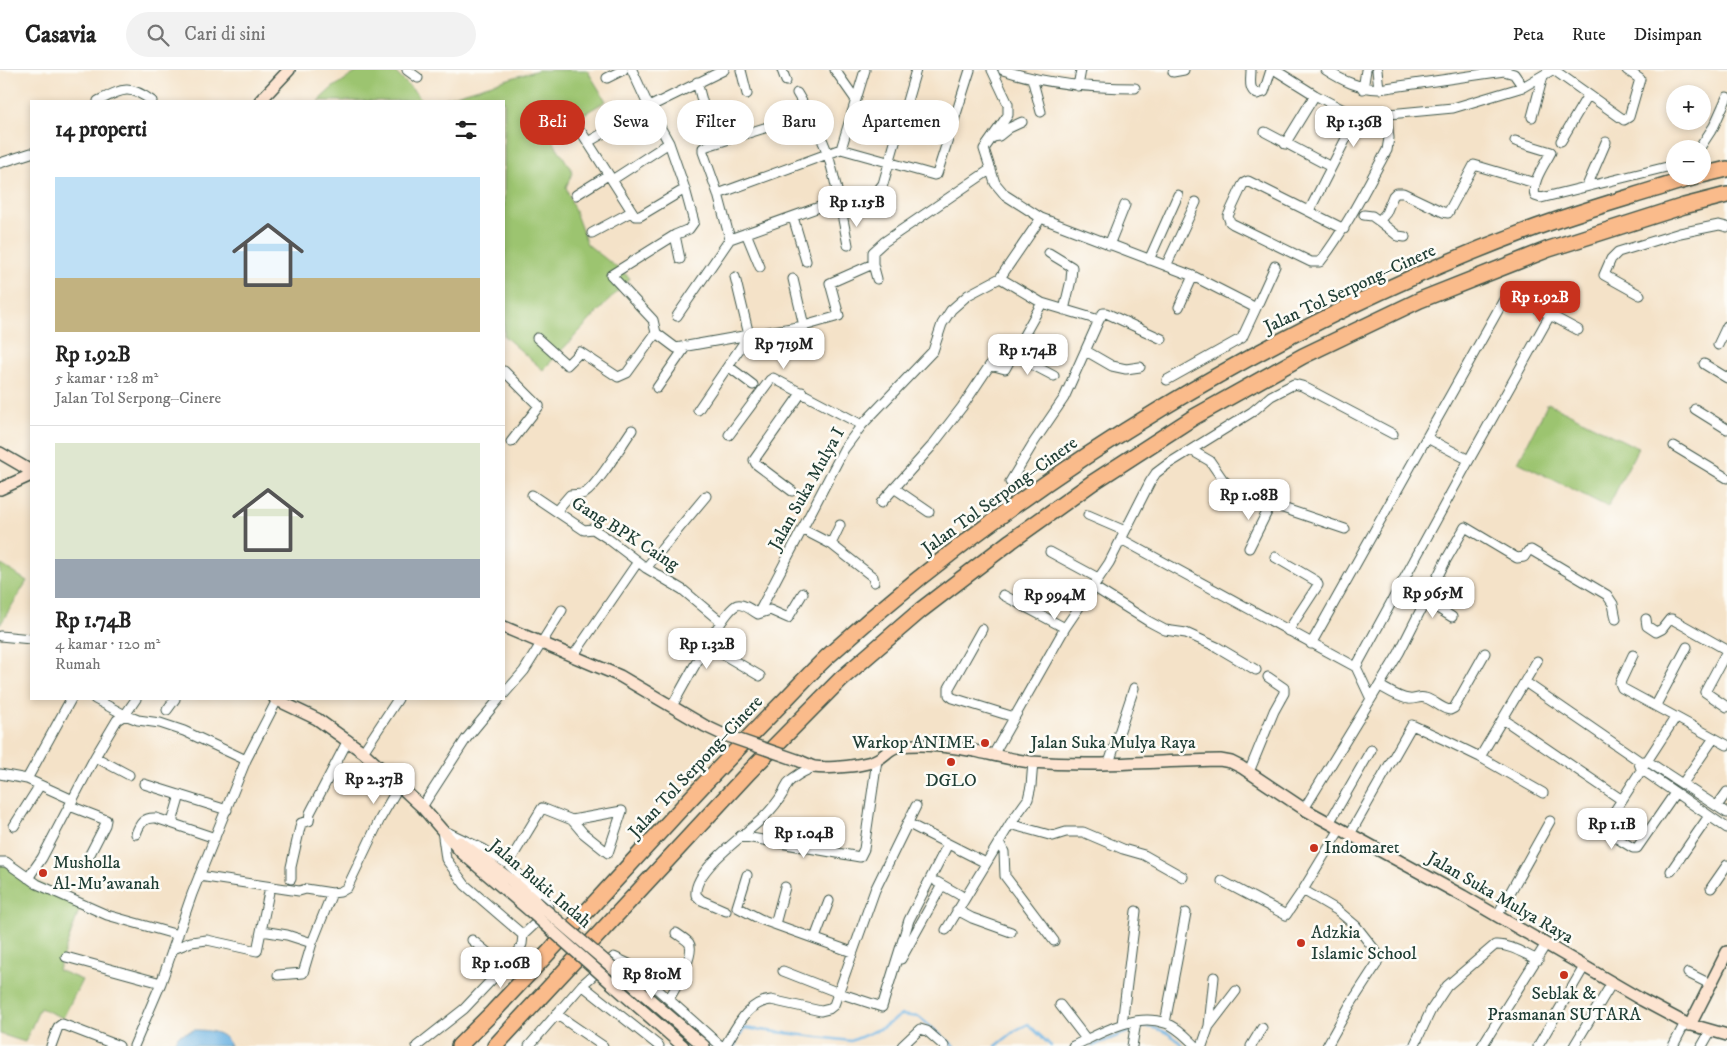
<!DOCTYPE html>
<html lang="id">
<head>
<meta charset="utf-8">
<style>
  :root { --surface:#fff; --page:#f2f2f2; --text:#222; --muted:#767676; --line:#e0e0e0; --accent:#c8321e }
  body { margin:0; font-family:"IM FELL DW Pica",serif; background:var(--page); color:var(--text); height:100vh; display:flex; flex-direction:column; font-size:19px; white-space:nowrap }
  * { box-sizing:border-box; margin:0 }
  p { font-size:16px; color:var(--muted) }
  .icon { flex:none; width:28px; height:28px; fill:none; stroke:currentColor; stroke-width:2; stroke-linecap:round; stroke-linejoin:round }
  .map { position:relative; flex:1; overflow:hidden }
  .side { position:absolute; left:30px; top:30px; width:475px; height:600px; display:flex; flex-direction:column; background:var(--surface); border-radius:0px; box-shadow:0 2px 8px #0003 }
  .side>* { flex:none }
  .guide { position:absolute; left:520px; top:30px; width:475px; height:45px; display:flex; gap:10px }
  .tools { position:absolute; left:1666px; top:15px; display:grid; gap:10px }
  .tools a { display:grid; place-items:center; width:45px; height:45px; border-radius:50%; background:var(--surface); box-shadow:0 2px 8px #0003; font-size:25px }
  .price { position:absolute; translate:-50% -42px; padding:0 11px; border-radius:10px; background:#fff; color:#222; font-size:16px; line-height:32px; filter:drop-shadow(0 1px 2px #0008) }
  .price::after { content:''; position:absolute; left:50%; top:30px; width:15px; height:11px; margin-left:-8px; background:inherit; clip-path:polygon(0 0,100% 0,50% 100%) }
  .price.active { background:var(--accent); color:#fff }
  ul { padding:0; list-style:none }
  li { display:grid; align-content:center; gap:10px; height:265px; padding:0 25px }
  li+li { border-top:1px solid var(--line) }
  li span { display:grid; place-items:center; height:155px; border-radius:0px; color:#555 }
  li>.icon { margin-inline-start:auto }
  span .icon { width:90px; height:90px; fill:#fffc; stroke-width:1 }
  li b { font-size:21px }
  h2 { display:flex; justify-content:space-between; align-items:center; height:60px; padding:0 25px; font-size:21px }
  .tag { padding:0 18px; border-radius:22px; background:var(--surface); box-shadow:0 2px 8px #0003; font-size:18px; line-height:45px }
  .tag.active { background:var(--accent); color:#fff }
  header { display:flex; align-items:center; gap:30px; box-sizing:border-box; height:70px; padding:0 25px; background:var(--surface); border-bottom:1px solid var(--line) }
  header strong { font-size:24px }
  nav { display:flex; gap:28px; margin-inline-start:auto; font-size:18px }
  .search { width:350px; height:45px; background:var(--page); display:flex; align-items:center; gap:12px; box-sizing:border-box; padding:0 18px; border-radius:28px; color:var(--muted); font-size:19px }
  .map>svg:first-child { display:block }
</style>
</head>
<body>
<header>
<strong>Casavia</strong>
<div class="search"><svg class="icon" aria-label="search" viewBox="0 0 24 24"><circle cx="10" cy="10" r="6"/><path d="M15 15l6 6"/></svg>Cari di sini</div>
<nav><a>Peta</a><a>Rute</a><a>Disimpan</a></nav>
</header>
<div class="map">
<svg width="1727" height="976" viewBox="0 0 1727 976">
  <rect width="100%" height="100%" fill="#fdfcf7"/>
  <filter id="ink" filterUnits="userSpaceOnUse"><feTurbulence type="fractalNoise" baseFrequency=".02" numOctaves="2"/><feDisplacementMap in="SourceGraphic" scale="10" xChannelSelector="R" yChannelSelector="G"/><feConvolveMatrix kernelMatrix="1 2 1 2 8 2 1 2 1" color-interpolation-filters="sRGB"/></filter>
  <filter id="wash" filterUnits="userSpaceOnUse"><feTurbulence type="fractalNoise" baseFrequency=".0096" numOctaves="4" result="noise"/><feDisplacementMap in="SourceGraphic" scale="20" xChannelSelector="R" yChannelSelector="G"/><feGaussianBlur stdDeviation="1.12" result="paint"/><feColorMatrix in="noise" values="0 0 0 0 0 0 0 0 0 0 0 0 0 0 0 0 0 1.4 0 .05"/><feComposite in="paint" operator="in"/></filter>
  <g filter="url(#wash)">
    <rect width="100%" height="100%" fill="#f4e2c8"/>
    <path fill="#9cc470" stroke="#5e8052" d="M360,0H393L424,31H318L332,18Z
      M538,0H587L606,31L549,65L573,102L566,117L587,174L630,208L543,300L504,266V31H436Z
      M1548,333L1638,378L1608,437L1518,392Z
      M0,494L27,511L0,555Z
      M0,793L81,835L58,900L82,910L63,948L40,938L25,972L0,964Z"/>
    <path fill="#6cb2e2" stroke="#46788b" d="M194,960C207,960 226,961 230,976H171L179,965Z"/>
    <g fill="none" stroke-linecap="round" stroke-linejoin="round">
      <path stroke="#6cb2e2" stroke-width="2.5" d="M1138,958C1154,954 1173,964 1183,976
        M734,976L744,958L851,971L882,958L901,945L919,947L954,976
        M996,976L1016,960L1028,954L1051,976
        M1092,976L1133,960"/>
    </g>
  </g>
  <g filter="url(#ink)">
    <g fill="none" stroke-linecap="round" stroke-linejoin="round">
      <g stroke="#3f564a" stroke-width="11">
        <path id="street" d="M407,0L418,8
          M632,0L649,37L669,73L685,119L694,152L689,159L675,165L611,205L653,250L656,263L676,278L749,265
          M741,0L747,24
          M782,0L786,11
          M835,0L856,30
          M992,0L1008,34V45L984,79L995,113L1005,125L1041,148L1193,206L1256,238L1242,268L1167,310
          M1003,0C1046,14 1090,18 1135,18
          M1251,0C1251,9 1248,20 1257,24L1264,22L1271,0
          M1275,0L1315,25L1357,47L1453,38L1523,17L1552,0
          M1326,0C1343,11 1358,18 1379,19L1504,1L1514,4L1523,17
          M1377,0L1379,19
          M1554,0L1624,50L1629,47L1640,9L1627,0
          M1173,2L1184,0
          M607,8L623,0
          M1032,8L1041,42
          M697,12L705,42
          M1078,16L1081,0
          M1363,19L1366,0
          M797,23C808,42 821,63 828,85C837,114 842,145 848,175
          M98,31C122,19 129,14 152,31
          M1532,47L1543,6
          M1265,62L1331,97
          M582,63L635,146H640L685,119
          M993,67L999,66L1009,58L1022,52
          M1515,71L1551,82C1545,94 1531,112 1535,126L1541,128L1675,95
          M1561,71L1588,25
          M588,72L649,37L724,0
          M1285,74L1315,25
          M841,79L865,0
          M1699,79L1714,56L1727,27
          M0,93L31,83
          M612,110L669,73
          M1587,116L1606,72
          M718,124L841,79L934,105L937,104L970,0
          M576,125L608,105
          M1309,141L1357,47
          M1364,145L1372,146L1379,151L1386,143L1393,126L1396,123H1403L1443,142L1448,143L1474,95L1535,113
          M842,146L879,119L883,114L916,0
          M793,147L806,191
          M1379,151L1398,166L1405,167
          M1344,159L1248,111L1244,113L1242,116L1228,146L1230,152L1233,154L1311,192H1320C1347,157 1366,118 1387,80L1389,68L1386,43
          M592,163L631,142
          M746,163L760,197
          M675,165L680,189
          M730,169L718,124L703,82V78L707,76L809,44
          M1109,175L1125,135
          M1049,183L1072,197L1071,210L1064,240
          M1149,190L1178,125
          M1166,196L1196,132
          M735,207L749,265L804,256
          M793,209L804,256L839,246L830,213L873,194
          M877,209L873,194V182L884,172L991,99
          M1640,225L1604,205L1611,189L1618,182L1680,163L1719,155L1727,157
          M1042,233L1099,250L1103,243H1106L1162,269
          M1179,237L1193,206
          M1256,238L1275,196
          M677,246L730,169L839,130
          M537,268L567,295L580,282L618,307L627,303L656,263
          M1718,275L1727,256
          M1086,281L1112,296L1126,299L1140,297
          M1014,285L1054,306
          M1704,294L1727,308
          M728,296L753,315
          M504,301L539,336L511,372
          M657,318L686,276
          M1695,339L1727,359
          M698,340L749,265
          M729,365L770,310L773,308L862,355
          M1427,368L1469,390
          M1674,376L1727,408
          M1191,380L1210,391L1223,410L1230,416L1271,434L1345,459
          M1010,412L1034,372L1064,328L1099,250
          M894,418L929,442
          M792,421L756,394L754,390L802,322
          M532,425L584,460L593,459L607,468L646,498L683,520L721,552
          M881,433L931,377L962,337L990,295L1005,299L1042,233L1000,208
          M557,440L570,425C575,424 580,425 585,423C598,415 622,374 632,360
          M1088,445L1125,461
          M802,459L831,474L873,507L874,512
          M1121,469L1356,597
          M831,474L840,455
          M1249,478L1271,434
          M1050,482L1098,508
          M1275,487L1316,511L1318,515L1288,561
          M646,498L706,426
          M1092,516L1148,551L1165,560L1186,563L1217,577L1256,600
          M1003,525L1065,558
          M1426,531L1452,547
          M758,544L770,540L788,548L803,523
          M1646,549L1647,556L1656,562L1662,559L1670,549H1672L1727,580
          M982,559L949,618V625L953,628L1014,647
          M0,566L31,569
          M1311,574L1506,226L1509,223L1511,224L1578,260
          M707,575L760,606
          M1727,581L1705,622L1727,637
          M1633,585L1620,613L1622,618L1727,675
          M573,586L635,496
          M1356,597L1469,390L1550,245
          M1356,597L1371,629
          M1525,612L1638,690L1641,699L1727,758
          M1380,616C1389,621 1399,628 1409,629C1415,630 1419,626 1425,628C1434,630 1441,639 1450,640L1454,638L1485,583
          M504,624L524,601L562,540
          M95,629L125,645L138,650L160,653L184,661L246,690L192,824L161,913L134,976
          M1656,635L1687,577
          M672,636C682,619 723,540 737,535C743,533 753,541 758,544L844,379L862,355L933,281L942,254L951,240L968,225L1000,208L1041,148
          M167,640L175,629
          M1503,649L1622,730
          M363,682L398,629
          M993,685L1065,558L1109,493L1150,412L1156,403L1168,394L1252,342L1271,326L1294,314L1302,316L1393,364
          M95,687L129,705
          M1480,687L1537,591
          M246,690L277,630
          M1643,691H1647L1727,743
          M1109,693L1134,618
          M1249,702L1274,641L1284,623V618L1268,607
          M0,704L27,709L71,629
          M27,709L73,730
          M1683,713L1714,668
          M144,714L227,740
          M1675,723L1637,778H1633L1605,761V756L1675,648
          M70,736L106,750L105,755L89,786
          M1717,736L1727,722
          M422,737L466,669L499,629
          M1304,739L1399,583L1446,490L1465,457L1517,488L1524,487L1528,481L1531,480L1607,525L1613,534L1616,549
          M173,749L180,725
          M907,753L982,791
          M1329,753L1371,680
          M1010,754L1053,766L1066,762H1083L1123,779L1144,785L1183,807
          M14,756L40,715
          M442,760L446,789L465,815L523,865
          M136,764C140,753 144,747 156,748L215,768
          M1350,764L1412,655L1445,670L1480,687L1543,723
          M740,766L860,787L864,779L877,690
          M999,772L1004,782L1005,806L1054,871
          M0,792H6L37,814L107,845L178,865
          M508,794L542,738L572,750L622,741L608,783L583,763L572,750
          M1671,801L1709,746
          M747,805L737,837L760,849L852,882
          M199,806L299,821L306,819L332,823L340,822L347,818L380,749L399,716
          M28,808L42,788L95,687L117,650L125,645L136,629
          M291,809V797L301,753L309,751L310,743L348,670
          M1222,811L1286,845L1303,820L1340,759
          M937,812L960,825
          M1711,818L1727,795
          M1303,820L1337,840L1356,856L1378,884V890L1376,895L1350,935L1327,976
          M957,840L972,848L1011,862
          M726,841L701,830L696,825C693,800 746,764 763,748C770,741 778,732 783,723C784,720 786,716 788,713C795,705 805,701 814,697
          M1497,846L1550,751
          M775,854L785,817
          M946,860L1010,754L1028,729L1031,716L1033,692
          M262,861L287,865L312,873L303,903L278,905
          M815,868L829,831
          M472,870L505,897
          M312,873L332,823
          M173,879L191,872L207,870L257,881L270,817
          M66,887L161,913
          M901,889L942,815
          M783,901L839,923L882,937L909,850L948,774
          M1688,903L1710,914
          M582,915L659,976
          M669,929C675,919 696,883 689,873C687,870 680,866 676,863
          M1060,935L1087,970
          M556,944L603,976
          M1165,953L1186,843
          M1122,954L1136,841
          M1210,955L1236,921
          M51,976L58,957L62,954L119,976
          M417,976L464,939L519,881L522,874L523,865L539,850L548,836L545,829L508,794L483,779L445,761
          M529,976L582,915L614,887L629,894L721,976
          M725,976C736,958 747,932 771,930L821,941L829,939L834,935L875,820L916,736
          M902,976L920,959L927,961L944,976
          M1073,976C1100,964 1134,942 1165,953C1177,956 1187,968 1196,976
          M1132,976L1136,952
          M1202,976L1209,956L1214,907
          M1251,976L1262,958
          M1414,976L1431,940L1447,916L1495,875C1510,874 1524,884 1538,890
          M1482,976L1546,874
          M1538,976L1584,897
          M1574,976L1612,913
          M1673,976L1685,953
          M1702,976L1710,962"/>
      </g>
      <g stroke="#3f564a" stroke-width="14">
        <path id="secondary" d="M260,31L289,0
          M0,383L31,401
          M0,419L31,405
          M504,557L620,606L705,656L722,664
          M275,629L317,649L363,682L422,737L461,782L530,841
          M800,691C805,693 810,696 814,697C827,699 867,696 878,689C886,685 890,677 900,676C925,673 950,677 975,681C994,685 1012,690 1031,692C1094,697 1157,691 1220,690L1231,692L1241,697L1304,739L1463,826L1642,930L1685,953L1727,965
          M460,772L511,810L536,832
          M618,902L704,976
          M611,913L683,976
          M1690,955L1727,882"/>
      </g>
      <g stroke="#3f564a" stroke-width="18">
        <path id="highway" d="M1702,105L1727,99
          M459,976L493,942C555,876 617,809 678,742C712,705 746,670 780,635C796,619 811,602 827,587C1031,402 1279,252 1537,157C1583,140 1631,127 1678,112L1699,106
          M495,976L749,702L841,609L921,540L1011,471L1092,413L1194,347L1303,286L1420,230L1549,179L1684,136L1727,125"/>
      </g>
      <use href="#street" stroke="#fff" stroke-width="9"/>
      <use href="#secondary" stroke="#fde4d1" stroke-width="11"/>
      <use href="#highway" stroke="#fabb8b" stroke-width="15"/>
      <g stroke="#3f564a" stroke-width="14" stroke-linecap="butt">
        <path id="secondary-bridge" d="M722,664L800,691
          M536,832L618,902
          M530,841L611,913"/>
      </g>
      <use href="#secondary-bridge" stroke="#fde4d1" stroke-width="11"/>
    </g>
  </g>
  <g fill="#c8321e" stroke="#fdfcf7" stroke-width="2">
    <circle cx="985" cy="673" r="5"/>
    <circle cx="951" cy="692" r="5"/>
    <circle cx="1314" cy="778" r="5"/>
    <circle cx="43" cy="803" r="5"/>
    <circle cx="1301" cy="873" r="5"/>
    <circle cx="1564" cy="905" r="5"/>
  </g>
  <g text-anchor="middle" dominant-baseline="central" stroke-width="5" stroke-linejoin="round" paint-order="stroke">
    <g font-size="18" fill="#1f3d34" stroke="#fdfcf7">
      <text transform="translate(1350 219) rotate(-25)">Jalan Tol Serpong–Cinere</text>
      <text transform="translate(807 419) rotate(-61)">Jalan Suka Mulya I</text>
      <text transform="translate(1000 426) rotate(-36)">Jalan Tol Serpong–Cinere</text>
      <text transform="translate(625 464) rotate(32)">Gang BPK Caing</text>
      <text x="1113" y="673">Jalan Suka Mulya Raya</text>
      <text transform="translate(696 697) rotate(-47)">Jalan Tol Serpong–Cinere</text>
      <text transform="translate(540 814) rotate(40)">Jalan Bukit Indah</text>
      <text transform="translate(1500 828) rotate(30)">Jalan Suka Mulya Raya</text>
    </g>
    <g font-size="18" fill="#1f3d34" stroke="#fdfcf7" text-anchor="start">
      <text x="975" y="673" text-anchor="end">Warkop ANIME</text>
      <text x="951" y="711" text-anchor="middle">DGLO</text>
      <text x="1324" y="778">Indomaret</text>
      <text x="53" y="793">Musholla<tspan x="53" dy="21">Al-Mu'awanah</tspan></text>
      <text x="1311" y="863">Adzkia<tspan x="1311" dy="21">Islamic School</tspan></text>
      <text x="1564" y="924" text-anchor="middle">Seblak &amp;<tspan x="1564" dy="21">Prasmanan SUTARA</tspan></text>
    </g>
  </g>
</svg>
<div class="tools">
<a>+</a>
<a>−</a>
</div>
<b class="price" style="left:1354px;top:78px">Rp 1.36B</b>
<b class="price" style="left:857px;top:158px">Rp 1.15B</b>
<b class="price active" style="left:1540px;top:253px">Rp 1.92B</b>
<b class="price" style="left:784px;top:300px">Rp 719M</b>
<b class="price" style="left:1028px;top:306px">Rp 1.74B</b>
<b class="price" style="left:1249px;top:451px">Rp 1.08B</b>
<b class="price" style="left:1433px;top:549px">Rp 965M</b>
<b class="price" style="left:1055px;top:551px">Rp 994M</b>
<b class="price" style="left:707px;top:600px">Rp 1.32B</b>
<b class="price" style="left:374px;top:735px">Rp 2.37B</b>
<b class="price" style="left:1612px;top:780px">Rp 1.1B</b>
<b class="price" style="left:804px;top:789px">Rp 1.04B</b>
<b class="price" style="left:501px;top:919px">Rp 1.06B</b>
<b class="price" style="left:652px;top:930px">Rp 810M</b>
<div class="guide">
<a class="tag active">Beli</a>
<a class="tag">Sewa</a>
<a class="tag">Filter</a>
<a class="tag">Baru</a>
<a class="tag">Apartemen</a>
</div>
<section class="side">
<h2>14 properti<svg class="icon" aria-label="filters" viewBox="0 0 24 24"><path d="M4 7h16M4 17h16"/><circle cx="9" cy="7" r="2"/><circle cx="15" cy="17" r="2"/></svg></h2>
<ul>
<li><span style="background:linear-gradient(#bfe0f5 65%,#c2b280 0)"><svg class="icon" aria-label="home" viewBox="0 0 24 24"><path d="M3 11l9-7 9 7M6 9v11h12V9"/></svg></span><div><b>Rp 1.92B</b><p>5 kamar · 128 m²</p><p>Jalan Tol Serpong–Cinere</p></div></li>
<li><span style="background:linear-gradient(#dfe7d0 75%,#9aa5b1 0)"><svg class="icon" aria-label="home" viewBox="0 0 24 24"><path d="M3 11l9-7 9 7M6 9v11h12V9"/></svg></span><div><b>Rp 1.74B</b><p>4 kamar · 120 m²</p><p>Rumah</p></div></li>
</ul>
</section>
</div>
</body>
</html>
